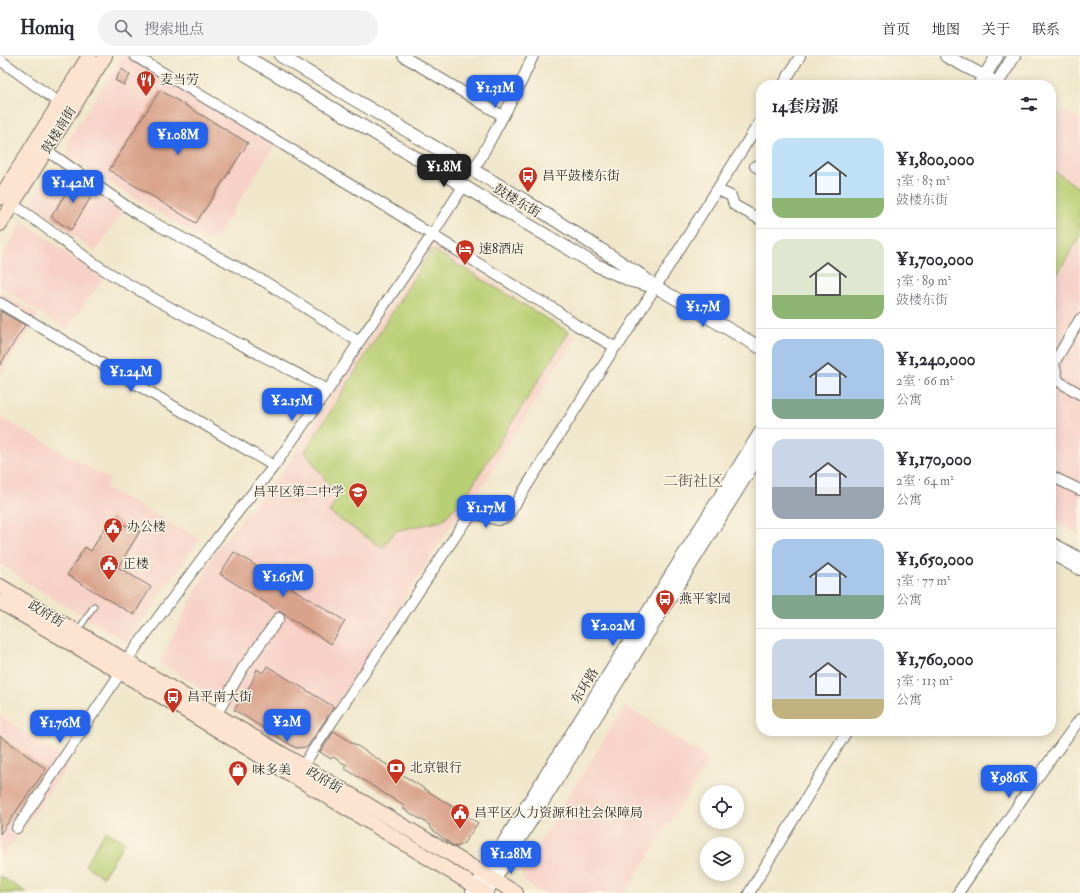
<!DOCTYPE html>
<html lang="zh">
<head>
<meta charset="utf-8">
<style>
  :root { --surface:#fff; --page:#f2f2f3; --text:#2b2b33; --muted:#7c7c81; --line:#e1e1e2; --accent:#2563eb }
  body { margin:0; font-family:"IM FELL Double Pica","Noto Serif SC",serif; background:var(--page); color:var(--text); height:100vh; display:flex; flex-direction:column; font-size:15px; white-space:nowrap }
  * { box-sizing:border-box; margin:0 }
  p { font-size:13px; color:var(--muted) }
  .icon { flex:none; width:22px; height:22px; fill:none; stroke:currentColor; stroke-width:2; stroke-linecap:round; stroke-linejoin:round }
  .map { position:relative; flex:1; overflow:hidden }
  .sheet { position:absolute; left:756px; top:24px; width:300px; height:656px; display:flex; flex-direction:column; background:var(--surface); border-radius:16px; box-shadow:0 2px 10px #0003 }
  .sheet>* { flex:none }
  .buttons { position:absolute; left:700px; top:729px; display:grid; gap:8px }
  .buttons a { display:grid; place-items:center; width:44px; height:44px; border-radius:50%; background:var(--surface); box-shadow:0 2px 10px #0003; font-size:20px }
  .price { position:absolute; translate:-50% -34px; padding:0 9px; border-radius:8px; background:var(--accent); color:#fff; font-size:13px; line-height:26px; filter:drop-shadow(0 1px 2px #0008) }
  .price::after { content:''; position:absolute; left:50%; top:24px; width:12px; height:9px; margin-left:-6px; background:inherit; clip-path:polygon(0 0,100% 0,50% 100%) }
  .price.current { background:#222; color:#fff }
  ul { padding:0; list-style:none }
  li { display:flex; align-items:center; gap:12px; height:100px; padding:0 16px }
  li+li { border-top:1px solid var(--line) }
  li span { display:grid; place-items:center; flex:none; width:112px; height:80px; border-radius:12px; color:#555 }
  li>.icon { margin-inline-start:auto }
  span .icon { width:48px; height:48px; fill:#fffc; stroke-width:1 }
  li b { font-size:17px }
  h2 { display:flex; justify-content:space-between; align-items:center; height:48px; padding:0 16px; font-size:17px }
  header { display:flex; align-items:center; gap:24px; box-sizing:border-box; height:56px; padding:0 20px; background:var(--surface); border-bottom:1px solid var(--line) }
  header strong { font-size:19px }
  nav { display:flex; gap:22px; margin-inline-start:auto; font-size:14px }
  .search { width:280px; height:36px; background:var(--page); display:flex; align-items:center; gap:10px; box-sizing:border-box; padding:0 14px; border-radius:22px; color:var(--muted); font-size:15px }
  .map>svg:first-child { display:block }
</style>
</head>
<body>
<header>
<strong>Homiq</strong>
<div class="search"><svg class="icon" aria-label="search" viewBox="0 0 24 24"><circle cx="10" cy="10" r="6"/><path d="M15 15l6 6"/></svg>搜索地点</div>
<nav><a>首页</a><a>地图</a><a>关于</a><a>联系</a></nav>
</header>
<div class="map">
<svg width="1080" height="837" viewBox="0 0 1080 837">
  <rect width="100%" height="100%" fill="#fcf5e5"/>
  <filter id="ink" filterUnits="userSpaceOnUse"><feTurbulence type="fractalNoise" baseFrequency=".025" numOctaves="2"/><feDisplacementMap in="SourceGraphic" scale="8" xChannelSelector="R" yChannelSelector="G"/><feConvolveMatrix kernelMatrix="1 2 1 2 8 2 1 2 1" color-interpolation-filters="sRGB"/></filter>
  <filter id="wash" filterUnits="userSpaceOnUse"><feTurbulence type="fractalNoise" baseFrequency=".012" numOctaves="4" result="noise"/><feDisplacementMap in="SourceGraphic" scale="16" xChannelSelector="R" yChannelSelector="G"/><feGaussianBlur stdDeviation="0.9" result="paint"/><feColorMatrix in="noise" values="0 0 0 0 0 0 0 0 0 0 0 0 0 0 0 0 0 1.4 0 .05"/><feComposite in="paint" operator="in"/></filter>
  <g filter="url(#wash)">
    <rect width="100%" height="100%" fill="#f0e7cb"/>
    <path fill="#f7d1c7" d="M124,0H131L276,87L215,184H205L67,101L69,82Z
      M1066,55L1080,63V479L1051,462V62Z
      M53,111L123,156L95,196L31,146Z
      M22,165L103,223L66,274L0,230V205Z
      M432,186L576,281L475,442L454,464L305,701L160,606L216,494L284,414Z
      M0,235L38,259L0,320Z
      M0,361L110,423L106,432L200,483L127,586L44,537L0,508Z
      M625,650L710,703L625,837H543L524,825L522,815Z
      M0,659L70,707L1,803L0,802Z"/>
    <path fill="#b9cf73" stroke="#727d4f" d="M1051,113L1080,133V180L1051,228Z
      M432,193L569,276L465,441L442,465L395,475L383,492L329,456L338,441L305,396Z
      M106,775L125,786L103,821L85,809Z
      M0,820L27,837H0Z"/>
    <g id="blocks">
      <path fill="#d9a28b" d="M122,13L130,19L124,29L115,24Z
        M160,34L248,87L196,167L109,114Z
        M75,122L94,136L71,174L51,161Z
        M0,255L25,269L0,309Z
        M111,461L128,471L129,468L140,475L118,511L151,531L134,559L67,519L85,491L91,495Z
        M234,496L345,565L331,588L220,518Z
        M267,610L334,651L307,691L296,692L234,654L252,626L257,613L263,617Z
        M334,675L478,767L464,787L457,791L453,790L429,771L430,769L402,752L404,750L344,712L346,709L333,701L331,703L320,696Z
        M0,680L46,713L0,778Z"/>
    </g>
  </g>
  <g filter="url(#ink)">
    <use href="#blocks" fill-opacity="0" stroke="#706d63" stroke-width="1"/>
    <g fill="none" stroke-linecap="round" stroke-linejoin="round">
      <g stroke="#706d63" stroke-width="7">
        <path id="service" d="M77,576L94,550"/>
      </g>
      <g stroke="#706d63" stroke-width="12">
        <path id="minor" d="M135,0L374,143L534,242L553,252L576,269L615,291
          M403,0L503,60
          M0,4L65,51
          M783,29L800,0
          M46,94L139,159L267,227L359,286
          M755,110L761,114
          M474,114L519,31L533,0
          M718,134L731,140L734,149L761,164
          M12,148C45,169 74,195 106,215C178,259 254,294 328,334
          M0,247L274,410
          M1080,263L1054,307L1058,325L1080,338
          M1051,420L1080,434
          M126,605L218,481L274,410L328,334L359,286L432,179L464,129
          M216,659L243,612L279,562
          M302,711L464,467L474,458L498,464L507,461L615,291L620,287L761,64
          M17,772L121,616
          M749,837L847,675
          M958,837L1029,733L1080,663"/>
      </g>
      <g stroke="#706d63" stroke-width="14">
        <path id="tertiary" d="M245,0L596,209L632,225L651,230
          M281,0L524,144L639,218L656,231L761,292
          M946,0L997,27
          M979,29L997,0
          M996,29L1014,0
          M1051,487L1080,503
          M1051,497L1080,513
          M472,837L761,375
          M486,837L761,396"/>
      </g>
      <g stroke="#706d63" stroke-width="16">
        <path id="secondary" d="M0,142L89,0
          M0,168L105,0
          M0,530L516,837
          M0,546L178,650L486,837"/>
      </g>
      <use href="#service" stroke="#fff" stroke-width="5"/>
      <use href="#minor" stroke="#fff" stroke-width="10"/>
      <use href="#tertiary" stroke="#fff" stroke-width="12"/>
      <use href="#secondary" stroke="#fde4d1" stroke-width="14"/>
    </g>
  </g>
  <defs>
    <g id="restaurant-pin" transform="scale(1)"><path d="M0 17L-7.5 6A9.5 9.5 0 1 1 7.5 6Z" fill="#c8321e" stroke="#fcf5e5"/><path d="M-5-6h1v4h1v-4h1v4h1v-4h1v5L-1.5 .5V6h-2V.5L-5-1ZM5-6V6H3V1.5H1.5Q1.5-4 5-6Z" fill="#fff"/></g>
    <g id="bus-pin" transform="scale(1)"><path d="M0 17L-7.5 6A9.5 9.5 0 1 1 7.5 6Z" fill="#c8321e" stroke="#fcf5e5"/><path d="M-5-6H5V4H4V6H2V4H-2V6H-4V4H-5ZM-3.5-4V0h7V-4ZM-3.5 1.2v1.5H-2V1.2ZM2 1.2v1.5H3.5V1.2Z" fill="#fff"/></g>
    <g id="hotel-pin" transform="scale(1)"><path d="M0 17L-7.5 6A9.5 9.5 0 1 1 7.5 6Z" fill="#c8321e" stroke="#fcf5e5"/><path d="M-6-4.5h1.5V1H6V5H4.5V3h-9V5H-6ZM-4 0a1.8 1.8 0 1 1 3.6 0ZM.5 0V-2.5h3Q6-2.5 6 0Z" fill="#fff"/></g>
    <g id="school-pin" transform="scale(1)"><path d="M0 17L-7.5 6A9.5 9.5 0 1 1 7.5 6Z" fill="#c8321e" stroke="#fcf5e5"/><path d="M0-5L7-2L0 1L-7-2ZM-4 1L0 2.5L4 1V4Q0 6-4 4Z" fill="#fff"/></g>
    <g id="civic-pin" transform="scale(1)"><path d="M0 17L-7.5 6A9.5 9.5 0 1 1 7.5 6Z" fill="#c8321e" stroke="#fcf5e5"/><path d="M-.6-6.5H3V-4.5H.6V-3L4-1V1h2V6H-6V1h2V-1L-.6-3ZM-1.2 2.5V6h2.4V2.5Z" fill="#fff"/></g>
    <g id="bank-pin" transform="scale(1)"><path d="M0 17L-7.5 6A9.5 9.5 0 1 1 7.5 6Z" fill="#c8321e" stroke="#fcf5e5"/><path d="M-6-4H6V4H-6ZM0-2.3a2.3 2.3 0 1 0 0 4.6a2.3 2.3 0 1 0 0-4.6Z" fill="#fff"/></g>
    <g id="shop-pin" transform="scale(1)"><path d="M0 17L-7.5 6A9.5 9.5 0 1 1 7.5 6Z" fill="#c8321e" stroke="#fcf5e5"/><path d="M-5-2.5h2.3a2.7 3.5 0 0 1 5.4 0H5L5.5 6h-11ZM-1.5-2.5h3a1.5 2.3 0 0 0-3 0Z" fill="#fff"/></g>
  </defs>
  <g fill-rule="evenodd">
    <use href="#restaurant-pin" x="146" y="24"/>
    <use href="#bus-pin" x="528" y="120"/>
    <use href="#hotel-pin" x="465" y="193"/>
    <use href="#school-pin" x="358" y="436"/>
    <use href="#civic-pin" x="113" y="471"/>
    <use href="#civic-pin" x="109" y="508"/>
    <use href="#bus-pin" x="665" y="543"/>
    <use href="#bus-pin" x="173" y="641"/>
    <use href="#bank-pin" x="396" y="712"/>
    <use href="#shop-pin" x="238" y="714"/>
    <use href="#civic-pin" x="460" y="757"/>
  </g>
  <g text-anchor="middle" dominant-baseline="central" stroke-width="3" stroke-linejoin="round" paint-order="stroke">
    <g font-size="13" fill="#2b2b2b" stroke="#fcf5e5" text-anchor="start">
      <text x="160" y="24">麦当劳</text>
      <text x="542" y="120">昌平鼓楼东街</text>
      <text x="479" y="193">速8酒店</text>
      <text x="344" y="436" text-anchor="end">昌平区第二中学</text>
      <text x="127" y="471">办公楼</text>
      <text x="123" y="508">正楼</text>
      <text x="679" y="543">燕平家园</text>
      <text x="187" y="641">昌平南大街</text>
      <text x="410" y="712">北京银行</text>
      <text x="252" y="714">味多美</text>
      <text x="474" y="757">昌平区人力资源和社会保障局</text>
    </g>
    <g font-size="13" fill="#2b2b2b" stroke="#fcf5e5">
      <text transform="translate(59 74) rotate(-58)">鼓楼南街</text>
      <text transform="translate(517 145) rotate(31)">鼓楼东街</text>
      <text transform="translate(46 558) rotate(31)">政府街</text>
      <text transform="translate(585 630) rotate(-58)">东环路</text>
      <text transform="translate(324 724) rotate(30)">政府街</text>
    </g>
    <g font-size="15" fill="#68554d" stroke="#fcf5e5">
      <text x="693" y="425">二街社区</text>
    </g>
  </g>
</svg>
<div class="buttons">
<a><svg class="icon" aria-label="locate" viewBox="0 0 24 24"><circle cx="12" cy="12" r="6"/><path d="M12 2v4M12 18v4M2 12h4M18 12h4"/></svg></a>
<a><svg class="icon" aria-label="layers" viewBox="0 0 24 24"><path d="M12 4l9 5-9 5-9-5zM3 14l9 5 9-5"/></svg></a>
</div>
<b class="price" style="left:495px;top:53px">¥1.31M</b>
<b class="price" style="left:178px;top:100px">¥1.08M</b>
<b class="price current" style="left:444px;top:132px">¥1.8M</b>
<b class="price" style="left:73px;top:148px">¥1.42M</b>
<b class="price" style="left:703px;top:272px">¥1.7M</b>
<b class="price" style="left:131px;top:337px">¥1.24M</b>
<b class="price" style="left:292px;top:366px">¥2.15M</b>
<b class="price" style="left:486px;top:473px">¥1.17M</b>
<b class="price" style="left:283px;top:542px">¥1.65M</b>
<b class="price" style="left:613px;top:591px">¥2.02M</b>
<b class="price" style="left:287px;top:687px">¥2M</b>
<b class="price" style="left:60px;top:688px">¥1.76M</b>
<b class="price" style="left:1009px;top:743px">¥986K</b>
<b class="price" style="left:511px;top:819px">¥1.28M</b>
<section class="sheet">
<h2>14套房源<svg class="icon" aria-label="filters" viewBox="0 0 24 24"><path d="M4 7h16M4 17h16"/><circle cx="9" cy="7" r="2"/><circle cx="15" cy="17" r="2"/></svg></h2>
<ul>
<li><span style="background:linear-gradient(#bfe0f5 75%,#8fb573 0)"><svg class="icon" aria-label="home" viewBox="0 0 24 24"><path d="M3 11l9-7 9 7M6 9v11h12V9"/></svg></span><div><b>¥1,800,000</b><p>3室 · 83 m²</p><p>鼓楼东街</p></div></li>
<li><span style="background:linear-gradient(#dfe7d0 70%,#8fb573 0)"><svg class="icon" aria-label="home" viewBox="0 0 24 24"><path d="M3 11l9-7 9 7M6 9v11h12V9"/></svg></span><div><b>¥1,700,000</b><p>3室 · 89 m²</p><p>鼓楼东街</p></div></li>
<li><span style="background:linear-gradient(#a9c7e8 75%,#7fa58c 0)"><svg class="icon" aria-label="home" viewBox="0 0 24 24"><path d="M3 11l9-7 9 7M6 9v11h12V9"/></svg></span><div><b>¥1,240,000</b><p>2室 · 66 m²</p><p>公寓</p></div></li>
<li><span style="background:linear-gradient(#c9d6e8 60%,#9aa5b1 0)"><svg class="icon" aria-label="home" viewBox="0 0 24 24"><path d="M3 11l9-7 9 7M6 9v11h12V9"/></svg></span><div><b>¥1,170,000</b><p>2室 · 64 m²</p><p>公寓</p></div></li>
<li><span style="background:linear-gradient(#a9c7e8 70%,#7fa58c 0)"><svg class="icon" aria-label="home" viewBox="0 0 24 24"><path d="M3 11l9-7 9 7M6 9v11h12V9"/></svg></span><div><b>¥1,650,000</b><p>3室 · 77 m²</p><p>公寓</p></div></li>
<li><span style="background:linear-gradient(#c9d6e8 75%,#c2b280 0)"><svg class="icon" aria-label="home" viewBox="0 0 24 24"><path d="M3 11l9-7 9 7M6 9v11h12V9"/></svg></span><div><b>¥1,760,000</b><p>3室 · 113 m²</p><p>公寓</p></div></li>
</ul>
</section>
</div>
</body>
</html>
